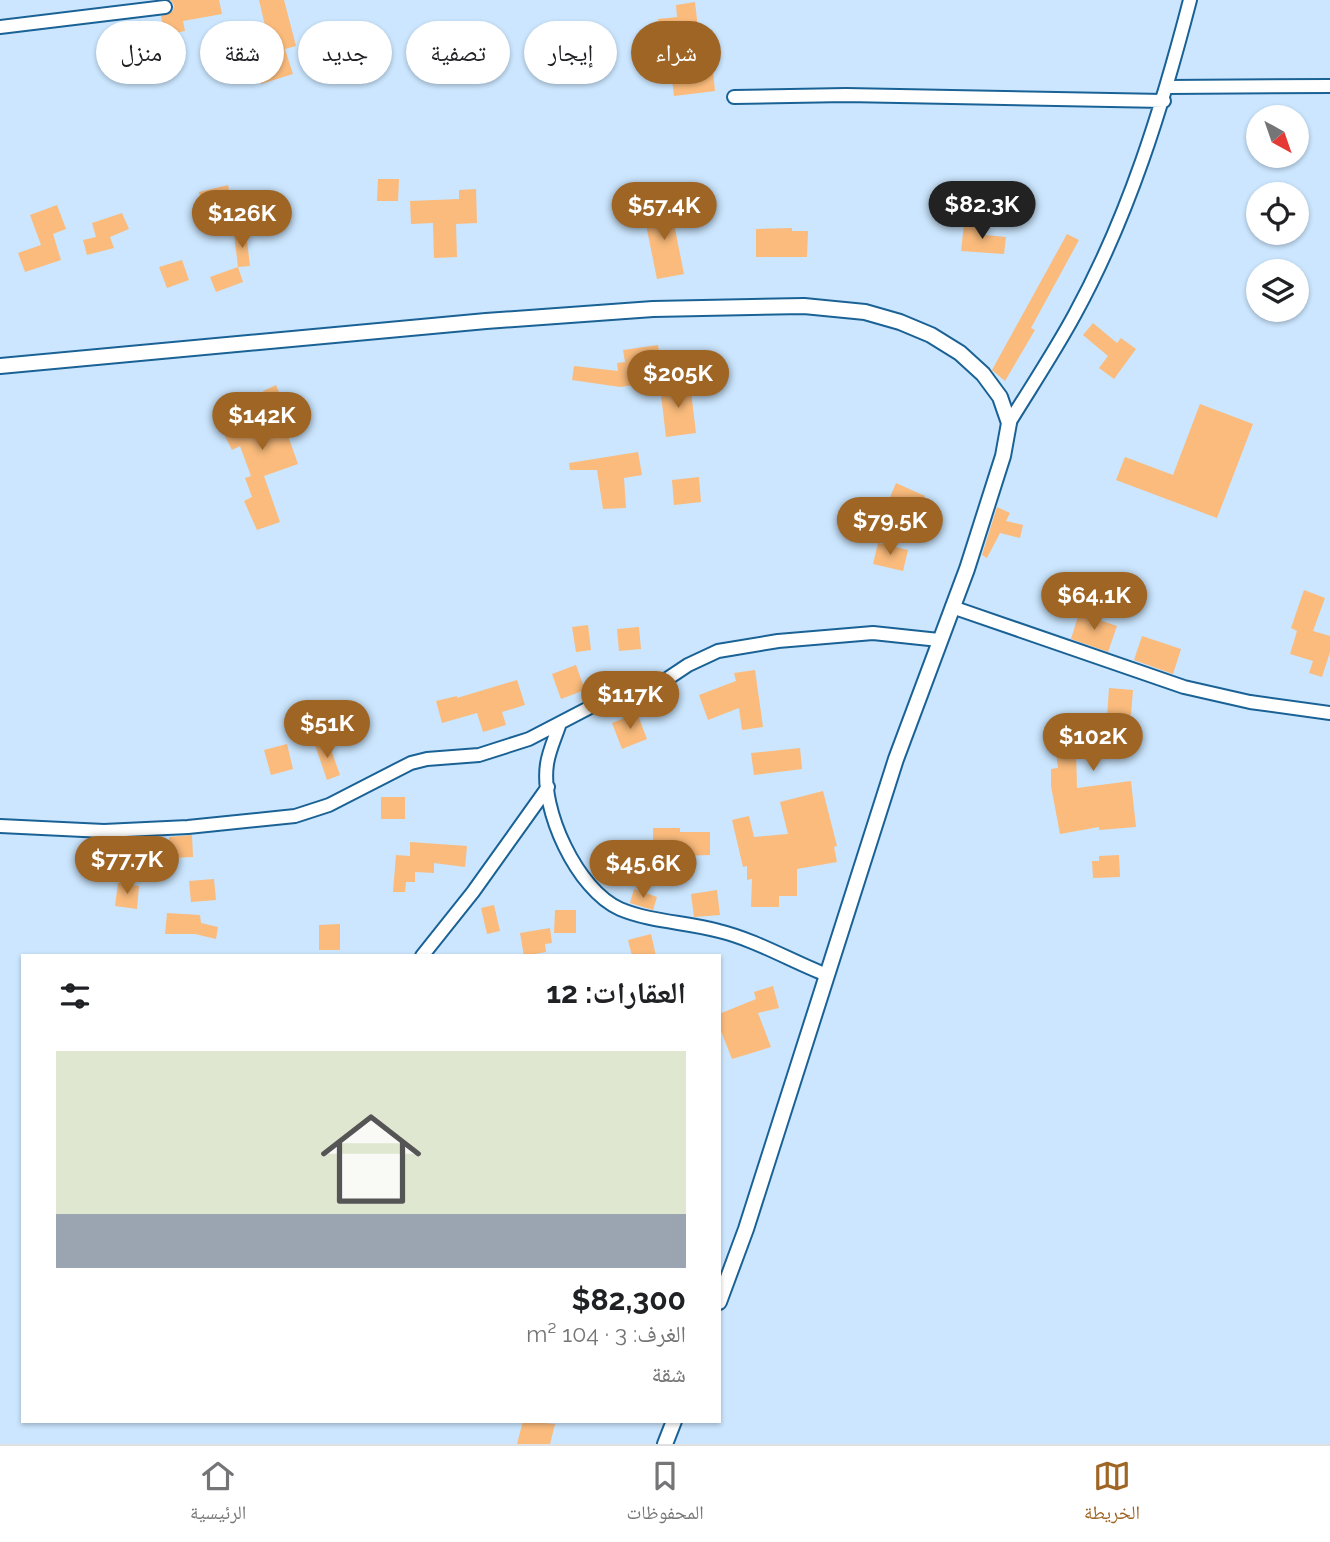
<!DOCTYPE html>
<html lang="ar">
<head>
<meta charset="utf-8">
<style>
  :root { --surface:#fff; --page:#f6f6f6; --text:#202124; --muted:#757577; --line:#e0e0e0; --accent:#9f6524 }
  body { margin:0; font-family:Raleway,"Noto Naskh Arabic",sans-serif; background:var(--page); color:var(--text); direction:rtl; height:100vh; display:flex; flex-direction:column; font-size:26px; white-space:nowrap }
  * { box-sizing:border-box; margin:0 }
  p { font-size:23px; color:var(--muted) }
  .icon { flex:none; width:38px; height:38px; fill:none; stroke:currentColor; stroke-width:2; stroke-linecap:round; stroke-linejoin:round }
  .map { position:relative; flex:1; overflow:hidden; direction:ltr }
  .drawer { position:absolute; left:21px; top:954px; width:700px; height:469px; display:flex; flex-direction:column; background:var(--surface); border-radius:0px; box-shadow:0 2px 5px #0004; direction:rtl }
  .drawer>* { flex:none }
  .guide { position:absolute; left:21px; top:21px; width:700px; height:63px; direction:rtl; display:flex; gap:14px }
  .needle { width:46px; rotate:140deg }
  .controls { position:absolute; left:1246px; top:105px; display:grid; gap:14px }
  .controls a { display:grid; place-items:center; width:63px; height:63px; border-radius:50%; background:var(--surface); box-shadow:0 2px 5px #0004; font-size:35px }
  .price { position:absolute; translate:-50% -60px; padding:0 16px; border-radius:24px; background:var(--accent); color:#fff; font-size:23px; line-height:46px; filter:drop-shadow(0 2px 4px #0008) }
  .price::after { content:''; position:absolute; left:50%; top:42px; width:21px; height:16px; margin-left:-10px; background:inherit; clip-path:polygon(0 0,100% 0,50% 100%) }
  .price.active { background:#222; color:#fff }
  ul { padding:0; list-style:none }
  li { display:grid; align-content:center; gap:14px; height:371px; padding:0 35px }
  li+li { border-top:2px solid var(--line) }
  li span { display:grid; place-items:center; height:217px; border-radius:0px; color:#555 }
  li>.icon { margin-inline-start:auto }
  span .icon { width:126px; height:126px; fill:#fffc; stroke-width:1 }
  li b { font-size:30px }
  h2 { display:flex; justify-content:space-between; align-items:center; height:84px; padding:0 35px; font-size:30px }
  .pill { padding:0 24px; border-radius:32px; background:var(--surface); box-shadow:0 2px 5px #0004; font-size:24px; line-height:63px }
  .pill.active { background:var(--accent); color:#fff }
  .tab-bar { display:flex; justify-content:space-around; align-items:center; height:98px; border-top:2px solid var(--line); background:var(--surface); font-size:19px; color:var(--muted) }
  .tab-bar a { display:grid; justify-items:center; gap:4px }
  .tab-bar .active { color:var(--accent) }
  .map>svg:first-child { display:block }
</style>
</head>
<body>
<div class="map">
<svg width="1330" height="1444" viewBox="0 0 1330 1444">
  <rect width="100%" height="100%" fill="#cbe6fe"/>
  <path fill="#fabb7c" d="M170,0H219L222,14L183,21L185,31L165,35L161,16L173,11L174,5Z
    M259,0H284L296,46L285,49L293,74L261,84L254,60L272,55Z
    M695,2L703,72L713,71L715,91L674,96L667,38L660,39L658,19L677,17L676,5Z
    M140,22L147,48L141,50L143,58L122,63L113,29Z
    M378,179H399L398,201H377Z
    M228,185L234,211L204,217L199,192Z
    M476,189L477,223L456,224L457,257L434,258L433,223L411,224L410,201L459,199V190Z
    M670,204L684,274L657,279L643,210Z
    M57,205L66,229L53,234L61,260L25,272L18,253L41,245L30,215Z
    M122,213L129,229L110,237L114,248L87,255L83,240L96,237L92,223Z
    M964,225L986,227L985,235L1006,237L1004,254L961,251Z
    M792,228V231H808L807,257H756V229Z
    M246,232L250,266L238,267L234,233Z
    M1067,234L1079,240L1031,328L1035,330L1005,381L992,370Z
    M182,260L189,280L167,288L159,267Z
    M238,267L243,282L216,292L210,277Z
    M1093,323L1117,343L1121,338L1136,349L1114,379L1099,368L1108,356L1083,335Z
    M658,345L665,381L620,387L572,380L574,366L618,371L617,363L625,362L623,350Z
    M690,383L696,433L666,437L660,386Z
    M276,385L289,416L282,419L298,464L264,476L280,522L257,530L244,501L252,497L245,478L251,476L240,446L232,450L220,426L267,400L263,391Z
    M1200,404L1253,424L1217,518L1116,480L1125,457L1173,475Z
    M638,452L642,475L624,478L626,508L603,509L597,470H570L569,463Z
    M699,477L701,502L674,505L672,480Z
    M896,483L925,496L911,527L883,514Z
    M997,507L1010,513L1006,521L1023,525L1020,538L1000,533L987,558L982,555Z
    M878,543L908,550L903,571L873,564Z
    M1304,590L1325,598L1313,631L1330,636V652L1322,677L1309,673L1313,661L1290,654L1297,631L1291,628Z
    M1079,613L1117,626L1108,652L1071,639Z
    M588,625L591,650L576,652L572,627Z
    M639,627L641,649L619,651L617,629Z
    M1142,636L1181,649L1173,674L1134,660Z
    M576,665L585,690L561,699L552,674Z
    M755,670L763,727L742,730L739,708L708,720L699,695L736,681L734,673Z
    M517,680L525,705L502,712L506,725L483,732L477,713L442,723L436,701L457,696V698Z
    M1109,688L1133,690L1131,715L1121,714L1127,744L1108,748L1107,743L1076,747L1077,788L1131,781L1136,827L1099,830V827L1060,834L1051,786V769L1058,768L1054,735L1066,734L1064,723L1107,718Z
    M637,713L647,739L622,749L612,723Z
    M328,741L340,775L327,780L315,745Z
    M287,744L293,769L271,775L264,750Z
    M800,748L802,769L754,775L751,753Z
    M823,791L837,846L834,847L837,862L797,869V896H779V907H751L752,879L747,880V866L743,867L732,820L749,816L754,837L788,834L780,802Z
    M381,797H405V819H381Z
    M653,828H680V832H710V855L680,856V882L654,883Z
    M192,835L193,857L171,858L169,837Z
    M410,842L467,846L465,867L434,863V873L415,872V882H406L405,892H393L396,855L410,856Z
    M1119,855L1120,877L1093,878L1092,861H1099V856Z
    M214,879L216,900L191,902L189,881Z
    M118,883L139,886L137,909L115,906Z
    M634,889L657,897L653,910L630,903Z
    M717,890L720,915L694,917L691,894Z
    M494,905L500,931L487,934L481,908Z
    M555,910H576V933H554Z
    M167,913L200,915L201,923L218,927L216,939L195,934H165Z
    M340,924V950H319V925Z
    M550,928L552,943L545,944L546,952L524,956L520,933Z
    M651,934L656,956H632L628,940Z
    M773,986L779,1008L758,1013L771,1047L732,1059L719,1026V1014L756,999L754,992Z
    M523,1421L555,1424L550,1444H517Z"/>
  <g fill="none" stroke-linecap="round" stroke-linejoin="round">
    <g stroke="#1a6295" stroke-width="16">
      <path id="minor" d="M0,27L165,7
        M1167,87L1330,86
        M734,97L846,95L1164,101
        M1009,423C1031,387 1055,351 1075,314C1129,215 1162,108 1190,0
        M952,607L1184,687L1250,702L1330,713
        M560,723C556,736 549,750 547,764C540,809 577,890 620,909C651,922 686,922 719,931C756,940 791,961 827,975
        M0,826L104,831L188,827L295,816L329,805L411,763L427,759L479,755L529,739L604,700L655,687L688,665L718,651L778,641L873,633L939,640
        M422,956L473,892L548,787"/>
    </g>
    <g stroke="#1a6295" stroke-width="18">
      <path id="tertiary" d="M0,366L486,321L653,309L804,306L865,312L900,322L931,335L960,353L983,374L1000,397L1009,423L1003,456L967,569L896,759L746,1229L719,1302
        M665,1444L674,1421"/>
    </g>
    <use href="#minor" stroke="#fff" stroke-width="12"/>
    <use href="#tertiary" stroke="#fff" stroke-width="14"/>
  </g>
</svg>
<div class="controls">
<a><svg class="needle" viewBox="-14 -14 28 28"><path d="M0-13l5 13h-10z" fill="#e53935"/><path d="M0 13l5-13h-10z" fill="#757577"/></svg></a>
<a><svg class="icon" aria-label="locate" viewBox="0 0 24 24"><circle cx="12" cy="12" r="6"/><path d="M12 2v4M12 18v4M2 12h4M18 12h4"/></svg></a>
<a><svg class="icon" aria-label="layers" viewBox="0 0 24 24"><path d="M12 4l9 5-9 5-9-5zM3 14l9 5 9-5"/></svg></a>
</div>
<b class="price active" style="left:982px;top:241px">$82.3K</b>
<b class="price" style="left:664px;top:242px">$57.4K</b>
<b class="price" style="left:242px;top:250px">$126K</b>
<b class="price" style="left:678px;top:410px">$205K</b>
<b class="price" style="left:262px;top:452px">$142K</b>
<b class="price" style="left:890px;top:557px">$79.5K</b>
<b class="price" style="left:1094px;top:632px">$64.1K</b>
<b class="price" style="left:630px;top:731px">$117K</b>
<b class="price" style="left:327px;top:760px">$51K</b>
<b class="price" style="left:1093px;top:773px">$102K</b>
<b class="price" style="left:127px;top:896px">$77.7K</b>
<b class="price" style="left:643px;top:900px">$45.6K</b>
<div class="guide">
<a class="pill active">شراء</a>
<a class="pill">إيجار</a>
<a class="pill">تصفية</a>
<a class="pill">جديد</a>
<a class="pill">شقة</a>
<a class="pill">منزل</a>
</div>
<section class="drawer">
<h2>العقارات: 12<svg class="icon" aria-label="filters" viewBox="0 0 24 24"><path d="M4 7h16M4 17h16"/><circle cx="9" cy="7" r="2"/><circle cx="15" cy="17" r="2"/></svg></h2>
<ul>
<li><span style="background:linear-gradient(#dfe7d0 75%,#9aa5b1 0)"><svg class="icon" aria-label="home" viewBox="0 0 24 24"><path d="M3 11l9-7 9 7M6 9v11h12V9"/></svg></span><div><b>$82,300</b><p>الغرف: 3 · 104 m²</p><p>شقة</p></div></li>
</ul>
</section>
</div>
<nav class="tab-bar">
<a class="active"><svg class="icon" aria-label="map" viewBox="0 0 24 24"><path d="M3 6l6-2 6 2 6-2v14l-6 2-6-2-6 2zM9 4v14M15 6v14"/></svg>الخريطة</a>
<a><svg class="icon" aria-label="saved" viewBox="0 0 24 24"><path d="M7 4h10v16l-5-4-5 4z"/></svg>المحفوظات</a>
<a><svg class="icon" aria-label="home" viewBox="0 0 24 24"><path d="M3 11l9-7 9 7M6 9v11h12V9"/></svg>الرئيسية</a>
</nav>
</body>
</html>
